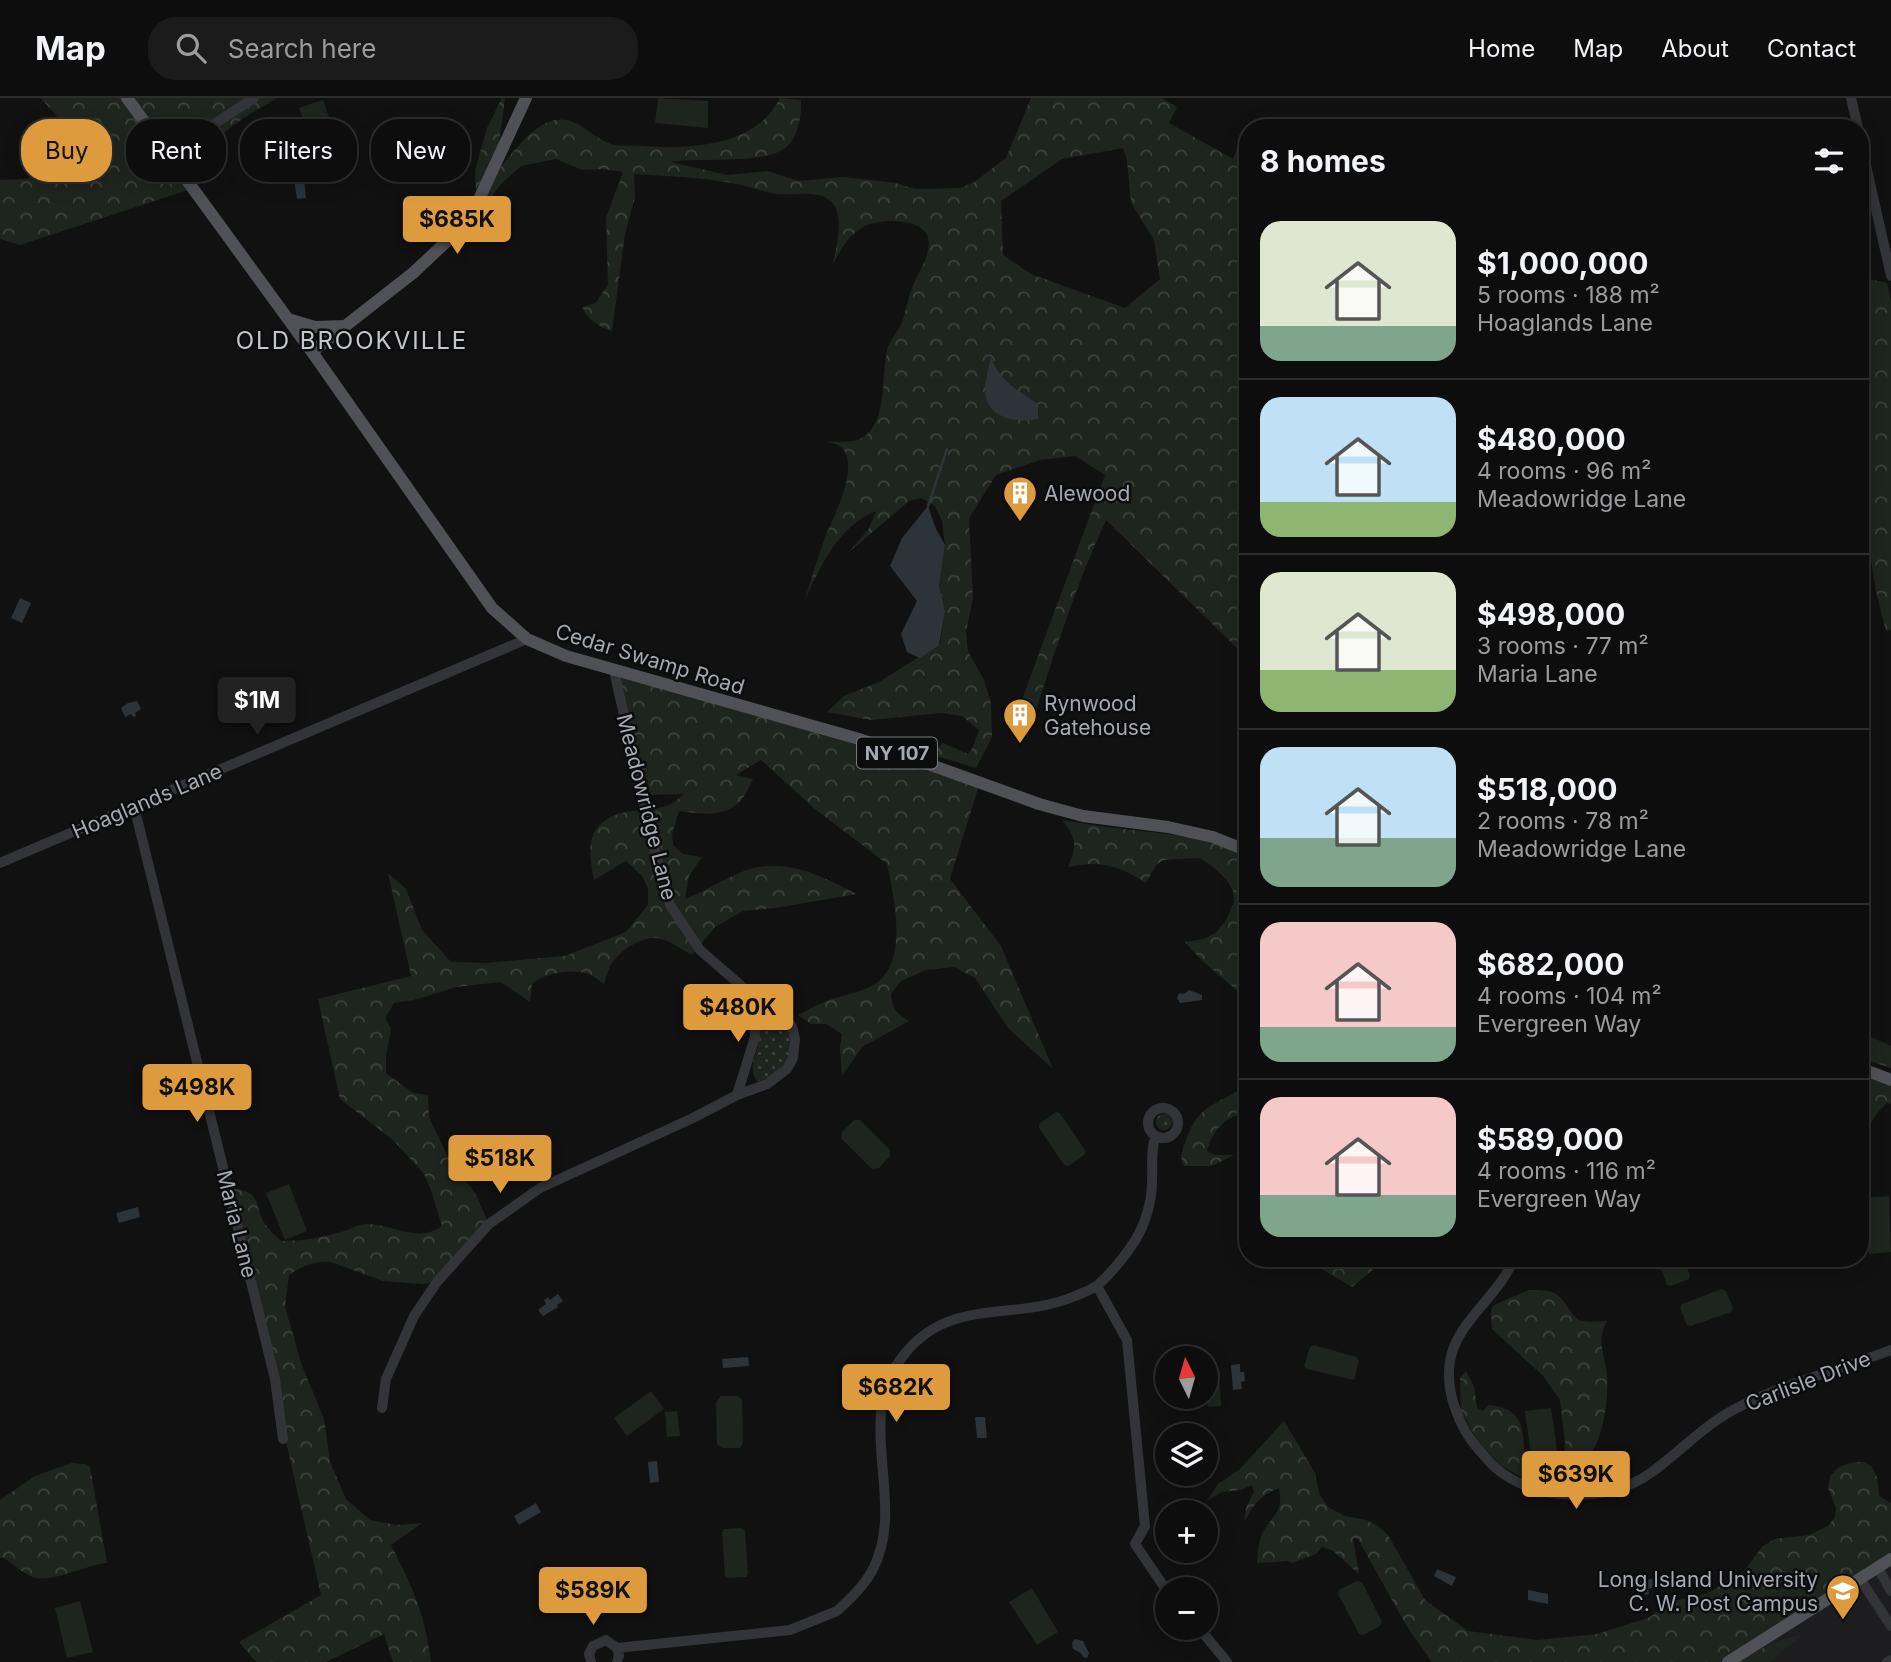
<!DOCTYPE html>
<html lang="en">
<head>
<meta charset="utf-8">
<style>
  :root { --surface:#0d0d0e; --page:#1b1b1c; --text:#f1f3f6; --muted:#9a9c9e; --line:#2d2d2e; --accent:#dd9b3e }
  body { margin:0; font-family:Inter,sans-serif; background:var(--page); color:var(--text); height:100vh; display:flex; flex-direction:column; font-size:26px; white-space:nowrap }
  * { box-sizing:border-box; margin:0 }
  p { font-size:23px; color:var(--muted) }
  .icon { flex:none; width:38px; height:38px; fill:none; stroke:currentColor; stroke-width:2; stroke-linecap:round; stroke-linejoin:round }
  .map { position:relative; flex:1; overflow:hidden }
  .side { position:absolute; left:1239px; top:21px; width:630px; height:1148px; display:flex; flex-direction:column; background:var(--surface); border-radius:28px; box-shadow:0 4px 18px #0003,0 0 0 2px var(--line) }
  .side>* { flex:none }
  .banner { position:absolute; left:21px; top:21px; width:665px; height:63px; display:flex; gap:14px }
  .needle { width:46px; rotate:355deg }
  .controls { position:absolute; left:1155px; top:1248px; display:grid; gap:14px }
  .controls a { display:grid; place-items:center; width:63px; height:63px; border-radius:50%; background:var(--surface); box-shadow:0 4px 18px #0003,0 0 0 2px var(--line); font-size:35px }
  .price { position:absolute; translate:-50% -60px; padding:0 16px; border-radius:7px; background:var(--accent); color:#111; font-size:23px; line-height:46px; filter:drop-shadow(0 2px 4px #0008) }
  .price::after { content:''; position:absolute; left:50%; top:42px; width:21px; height:16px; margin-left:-10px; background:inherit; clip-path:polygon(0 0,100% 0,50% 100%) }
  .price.selected { background:#222; color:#fff }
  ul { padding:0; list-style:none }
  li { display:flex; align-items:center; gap:21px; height:175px; padding:0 21px }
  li+li { border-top:2px solid var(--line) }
  li span { display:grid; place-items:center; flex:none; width:196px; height:140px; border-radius:21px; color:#555 }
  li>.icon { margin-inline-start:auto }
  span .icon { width:84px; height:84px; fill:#fffc; stroke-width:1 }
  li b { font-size:30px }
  h2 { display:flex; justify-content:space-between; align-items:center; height:84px; padding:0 21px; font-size:30px }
  .pill { padding:0 24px; border-radius:28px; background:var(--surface); box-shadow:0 4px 18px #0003,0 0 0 2px var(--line); font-size:24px; line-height:63px }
  .pill.selected { background:var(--accent); color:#111 }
  header { display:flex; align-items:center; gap:42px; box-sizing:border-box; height:98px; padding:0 35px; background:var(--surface); border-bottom:2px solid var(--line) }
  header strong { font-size:33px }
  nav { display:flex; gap:38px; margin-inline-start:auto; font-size:24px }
  .search { width:490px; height:63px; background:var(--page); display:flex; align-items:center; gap:18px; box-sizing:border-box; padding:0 24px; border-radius:28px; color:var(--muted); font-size:26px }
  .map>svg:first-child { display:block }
</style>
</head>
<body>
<header>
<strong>Map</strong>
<div class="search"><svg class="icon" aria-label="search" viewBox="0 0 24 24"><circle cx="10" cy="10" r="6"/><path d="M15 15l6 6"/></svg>Search here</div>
<nav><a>Home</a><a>Map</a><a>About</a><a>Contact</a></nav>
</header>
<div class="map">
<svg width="1891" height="1564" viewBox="0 0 1891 1564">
  <defs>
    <pattern id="grass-dots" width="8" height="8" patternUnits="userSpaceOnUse" patternTransform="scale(1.75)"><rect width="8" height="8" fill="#1e251e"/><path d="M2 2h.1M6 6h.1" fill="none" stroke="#3c423c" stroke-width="1.8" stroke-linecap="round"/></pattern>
    <pattern id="forest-crowns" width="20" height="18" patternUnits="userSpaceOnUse" patternTransform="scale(1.75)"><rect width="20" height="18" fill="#1e251e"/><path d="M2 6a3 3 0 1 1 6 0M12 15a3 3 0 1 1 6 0" fill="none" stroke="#3c423c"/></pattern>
  </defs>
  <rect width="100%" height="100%" fill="#111112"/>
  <path fill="#1d1d1f" d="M1891,1461V1564H1728Z"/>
  <path fill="url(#grass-dots)" d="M765,909C803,923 799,979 757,983C747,969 757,957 759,943C760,932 759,923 758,912Z
    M1156 1024a8 8 0 1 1 16 0a8 8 0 1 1-16 0Z"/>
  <path fill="url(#forest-crowns)" fill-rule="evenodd" d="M40,0H278C252,13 182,55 194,90L20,147L0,141V82L26,81L66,62C79,39 55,15 40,0Z
    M502,0H505L495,76C510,59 527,32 549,24C575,14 588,38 611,46C620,49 633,47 643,48C690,52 757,48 780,0L801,2C802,17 798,42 784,51C759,67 700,59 671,64L727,77L768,73L798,83L843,79L896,85L915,91L960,90L973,85L1006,60L1031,0H1162L1177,9L1169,25L1233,61L1244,32L1248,33V561L1106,422C1073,493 1051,566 1027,640L1010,634L1105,377L1075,358L1040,362L996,377L969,420L973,500L966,534L968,553L984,582L991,605L992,639L976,670L930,656L943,645L968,656L973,649L979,632L962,618L942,615L871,622L827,614L844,598L879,584L940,546L945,513L939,488L945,447L942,423L935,408L921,400L909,403L848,455L868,432L876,413C838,428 820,469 804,504C811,482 818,459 826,437C834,417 860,370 842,350C838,346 832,345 827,344C843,343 860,347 871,332C887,310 881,275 888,249C891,241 898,234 901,226C906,215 907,202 912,190C917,176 932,157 928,140C924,119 878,120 863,129C848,138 841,151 833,166C836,149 844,123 834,107C822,90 796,98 778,96C762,94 747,87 731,85C698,79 666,78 634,76L635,99L625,136L612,233C599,229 588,222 582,209L596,205L608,186L606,120L623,74L603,71L582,72L556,61L521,68L501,86L477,118L475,72L487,30ZM1123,50L1127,62L1131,105L1154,142L1160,181L1125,210L1031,176L1003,157L1001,103L1062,61Z
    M1860,179L1887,185L1891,203V532L1886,533L1876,493L1860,395Z
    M614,573L980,684L950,781L1001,848L1053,971L1008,930L975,880L954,869L926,872L901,883L891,896C892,911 896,915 909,923L862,949L842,978L840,949L842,936L826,926H811L798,917C806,913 814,908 822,905C837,898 866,894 878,884C908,859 894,800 887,766L815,711L761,662L736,677L753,681C750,687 747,695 742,701C727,720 700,716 679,713L672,736L673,747L683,756L702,759L689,778L685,801C705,793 724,781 744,773C785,758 821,778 857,796L775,810L743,813L715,829L692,857C682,852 667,840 656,840C640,839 620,853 612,865C608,871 606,880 604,886C600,883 594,878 589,876C574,870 543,875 532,886L530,904L501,884L456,889L418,901L394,905L385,920L391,931L386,957V975L413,995L428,997L429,1019L448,1059L475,1095L489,1126L437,1184L423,1186L383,1183L331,1164C314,1163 303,1168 289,1177L285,1209L301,1265L324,1321L330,1364L346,1401L370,1422L397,1427L422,1425L391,1447C413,1489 425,1517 431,1564H393L384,1536L326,1564H256L239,1544L321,1497L228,1090C264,1093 252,1105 265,1126C269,1132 276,1138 281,1143C302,1143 321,1140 341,1134C351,1132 356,1126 367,1126C393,1126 418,1146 442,1128L431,1092L424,1076L393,1042L340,1001L318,901L411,878L388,775L406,791L422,832L451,864L486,865L565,858L626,834L648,807V790L642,778L626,763L594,782C588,751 585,725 622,715C636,711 651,713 666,708C673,706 679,700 684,696L643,697Z
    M1062,722L1106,729L1201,740L1248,758V904C1228,882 1203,867 1185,844L1203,841L1216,835L1226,822L1234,804L1233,793L1227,782L1211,767L1200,760L1176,761L1164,762L1156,767L1146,785C1119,767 1100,762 1068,769C1077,747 1077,741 1062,722Z
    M1860,934L1891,948V970L1860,960Z
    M1860,970L1891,982V1006L1887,1005C1875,1015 1870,1028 1860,1041Z
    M1248,985V1014C1225,1019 1213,1031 1207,1053L1215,1057H1234L1212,1068H1184C1179,1059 1182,1052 1186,1042C1199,1003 1220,1008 1248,985Z
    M1308,1160H1387L1352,1189L1306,1162Z
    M1529,1192C1564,1191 1558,1200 1578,1222L1590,1224L1607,1223C1597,1241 1603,1252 1606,1270C1612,1310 1598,1366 1563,1389H1553L1542,1382H1526L1499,1366L1477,1342L1461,1313L1460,1280L1466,1273L1474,1289L1477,1310L1483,1313L1489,1307C1554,1313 1493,1385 1561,1367L1564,1363L1565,1345L1560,1302L1543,1278L1492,1231L1491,1212L1494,1207Z
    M1284,1323L1315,1375L1319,1395L1328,1409L1345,1418L1366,1422L1378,1428L1388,1437L1425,1502L1468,1533L1538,1542L1597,1536L1648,1520L1674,1503L1708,1495L1744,1473L1762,1449L1774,1441L1809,1437L1828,1428L1835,1419L1836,1410L1828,1390L1830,1378L1839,1369L1854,1364H1865L1872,1369L1877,1379L1879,1398L1891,1405V1461L1728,1564H1432L1406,1527L1358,1441L1353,1440L1359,1476L1332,1452L1322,1449L1316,1456L1292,1465L1288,1463L1257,1465C1258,1456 1258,1445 1262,1436C1272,1416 1284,1416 1279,1390C1260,1397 1253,1407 1244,1424L1246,1410L1254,1394L1252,1387L1241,1392L1222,1394L1207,1403L1218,1386L1240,1371Z
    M72,1365L84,1366L90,1369L107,1465C86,1467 57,1483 37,1480C27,1479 13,1466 4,1460H0V1402L35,1378Z
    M1803,1537L1768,1564H1739C1760,1551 1779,1540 1803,1537Z"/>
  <path fill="#1e251e" d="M658,0L708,3V30L655,25Z
    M323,2L340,50L316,59L299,10Z
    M1056,1014L1060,1015L1085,1052V1056L1069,1068L1064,1067L1039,1030V1026Z
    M854,1022H860L890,1052V1058L879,1070L872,1071L841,1040L842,1034Z
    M289,1086L307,1133L285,1142L266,1095Z
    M1889,1098L1891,1154L1869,1156L1864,1100Z
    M1657,1160H1682L1690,1177L1689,1181L1671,1188L1667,1187Z
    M1722,1191L1726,1193L1733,1210L1731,1214L1691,1228L1687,1227L1680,1210L1682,1206Z
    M1314,1247L1356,1259L1359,1263L1354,1282L1307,1271L1304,1268L1310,1249Z
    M1220,1287L1221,1308L1208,1309L1206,1288Z
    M651,1293L664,1311L627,1338L614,1320Z
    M721,1298H738L742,1302L743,1345L740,1350H722L717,1346L716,1304Z
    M1551,1310L1558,1360L1532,1364L1525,1313Z
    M677,1313L680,1338L667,1339L665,1314Z
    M741,1430L745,1433L748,1476L746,1479L729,1480L725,1478L722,1434L724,1431Z
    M1357,1483L1362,1484L1382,1524L1380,1528L1363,1537L1359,1536L1338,1496L1339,1492Z
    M1032,1490L1058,1534L1037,1547L1009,1504Z
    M80,1503L93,1554L67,1560L55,1510Z"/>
  <path fill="#2c343a" d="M301,78L304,81L306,100L297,101L294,82Z
    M991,258C997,282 1019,293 1038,306V321C1017,326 986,320 985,293C985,282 989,269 991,258Z
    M928,408L936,431L945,447L939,488L945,513L939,547L920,560L907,554L901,536L917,503L890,468L902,440Z
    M20,500L31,505L22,525L11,520Z
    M137,603L141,611L135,615L136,618L133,619L131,616L125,619L121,610L128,605Z
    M1189,892L1202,897V902L1180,905L1177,900L1179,895L1184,896Z
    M138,1109L140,1119L119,1125L116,1115Z
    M558,1196L563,1203L557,1207L558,1209L543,1218L538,1212L546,1206L544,1202L548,1199L550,1202Z
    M748,1259L749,1268L723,1270L722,1261Z
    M1240,1266V1274H1244L1245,1283L1241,1284L1242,1291L1233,1292L1231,1267Z
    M975,1319H985L987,1340H977Z
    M657,1363L659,1384L650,1385L648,1364Z
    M536,1405L541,1414L519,1427L514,1418Z
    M1437,1471L1456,1479L1452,1488L1434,1478Z
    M1659,1479L1661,1487L1648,1491L1649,1496L1645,1497L1639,1484Z
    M1528,1492L1548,1496V1506L1528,1502Z
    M1075,1541L1083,1543L1089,1555L1087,1560L1083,1559L1081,1555L1073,1551L1072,1545Z"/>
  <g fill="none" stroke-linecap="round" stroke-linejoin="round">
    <path stroke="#2c343a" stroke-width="2.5" d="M928,408L947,351"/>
    <path stroke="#333437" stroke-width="10" d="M1851,0L1858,30
      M1860,41L1891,178
      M168,56L254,0
      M134,708L275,1281L283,1341
      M0,765L527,541
      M737,997L755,939L753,898
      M1148 1025a15 15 0 1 1 30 0a15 15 0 1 1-30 0Z
      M1514,1160C1500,1198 1457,1222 1450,1263C1445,1293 1459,1330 1479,1352C1485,1358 1490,1366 1497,1371C1538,1405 1610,1405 1652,1374C1681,1353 1705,1326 1737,1310C1785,1285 1840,1272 1891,1252
      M1097,1188L1127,1242L1145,1428L1135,1446L1167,1493
      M382,1310L386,1281L414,1218L437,1184L489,1126L540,1090L693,1020L737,997L767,986L787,971L793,960L795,941L792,928L784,918L753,898L700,852L670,807L655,754L614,573
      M1878,1470L1891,1493
      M1860,1481L1891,1528
      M1199,1530L1227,1564
      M617,1550L790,1532L837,1513C850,1501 863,1489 872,1473C908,1406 854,1326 900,1262C947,1196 1013,1225 1075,1198C1082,1195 1092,1192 1099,1186C1112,1174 1126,1157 1136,1141C1145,1126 1152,1103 1152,1085C1153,1070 1150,1052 1156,1038
      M591,1564L589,1556L593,1548L606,1542L617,1550L619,1557L617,1564
      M1887,1564L1891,1562"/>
    <path stroke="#4f5156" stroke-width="12" d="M127,0L312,254L492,510L527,541L566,558L859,641L1039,706L1083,718L1168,729L1213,739L1248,753
      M288,221L315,229L345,228
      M312,254L413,175L461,130L475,110L526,0
      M1860,970L1891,982
      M1728,1564L1891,1461"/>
  </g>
  <defs>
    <g id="building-pin" transform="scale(1.75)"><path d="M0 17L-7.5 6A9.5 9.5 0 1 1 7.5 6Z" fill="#dd9b3e" stroke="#0c0c0d"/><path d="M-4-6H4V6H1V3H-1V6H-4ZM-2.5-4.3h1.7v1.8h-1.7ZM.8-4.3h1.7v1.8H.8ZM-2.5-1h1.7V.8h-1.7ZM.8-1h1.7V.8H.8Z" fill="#fff"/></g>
    <g id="university-pin" transform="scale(1.75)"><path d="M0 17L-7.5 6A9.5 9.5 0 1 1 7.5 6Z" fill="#dd9b3e" stroke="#0c0c0d"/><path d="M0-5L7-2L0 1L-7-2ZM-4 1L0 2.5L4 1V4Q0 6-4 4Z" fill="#fff"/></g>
  </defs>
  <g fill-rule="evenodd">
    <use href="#building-pin" x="1020" y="395"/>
    <use href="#building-pin" x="1020" y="617"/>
    <use href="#university-pin" x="1843" y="1493"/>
  </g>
  <g text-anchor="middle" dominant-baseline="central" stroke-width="5" stroke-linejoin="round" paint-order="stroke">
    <rect fill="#0c0c0d" stroke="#767a80" stroke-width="2" x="857" y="639.5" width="80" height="31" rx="5"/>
    <g font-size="19" font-weight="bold" fill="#a4a9b2">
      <text x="897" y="655">NY 107</text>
    </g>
    <g font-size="21" fill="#a4a9b2" stroke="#0c0c0d" text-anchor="start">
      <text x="1044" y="395">Alewood</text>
      <text x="1044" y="605">Rynwood<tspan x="1044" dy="24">Gatehouse</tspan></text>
      <text x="1818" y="1481" text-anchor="end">Long Island University<tspan x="1818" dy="24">C. W. Post Campus</tspan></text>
    </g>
    <g font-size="21" fill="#a4a9b2" stroke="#0c0c0d">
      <text transform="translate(650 561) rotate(17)">Cedar Swamp Road</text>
      <text transform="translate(147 703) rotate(-23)">Hoaglands Lane</text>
      <text transform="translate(647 709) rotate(76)">Meadowridge Lane</text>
      <text transform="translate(237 1126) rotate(76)">Maria Lane</text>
      <text transform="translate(1808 1283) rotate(-21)">Carlisle Drive</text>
    </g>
    <g font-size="24" letter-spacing="2" fill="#c4c8ce" stroke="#0c0c0d">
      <text x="352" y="242">OLD BROOKVILLE</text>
    </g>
  </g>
</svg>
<div class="controls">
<a><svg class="needle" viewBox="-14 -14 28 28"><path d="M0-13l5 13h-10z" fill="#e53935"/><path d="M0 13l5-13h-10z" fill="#9a9c9e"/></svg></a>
<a><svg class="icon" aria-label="layers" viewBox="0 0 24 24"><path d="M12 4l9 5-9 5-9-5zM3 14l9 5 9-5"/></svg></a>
<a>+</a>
<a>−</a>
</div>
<b class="price" style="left:457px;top:158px">$685K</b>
<b class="price selected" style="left:257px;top:639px">$1M</b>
<b class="price" style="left:738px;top:946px">$480K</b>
<b class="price" style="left:197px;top:1026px">$498K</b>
<b class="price" style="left:500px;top:1097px">$518K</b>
<b class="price" style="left:896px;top:1326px">$682K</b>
<b class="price" style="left:1576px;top:1413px">$639K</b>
<b class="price" style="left:593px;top:1529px">$589K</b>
<div class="banner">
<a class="pill selected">Buy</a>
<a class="pill">Rent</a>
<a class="pill">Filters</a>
<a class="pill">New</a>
</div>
<section class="side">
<h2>8 homes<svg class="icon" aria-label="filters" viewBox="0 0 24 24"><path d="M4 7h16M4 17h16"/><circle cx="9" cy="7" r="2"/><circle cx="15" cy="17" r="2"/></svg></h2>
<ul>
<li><span style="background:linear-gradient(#dfe7d0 75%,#7fa58c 0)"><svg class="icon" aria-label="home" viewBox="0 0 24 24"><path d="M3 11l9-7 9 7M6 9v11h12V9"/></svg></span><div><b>$1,000,000</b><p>5 rooms · 188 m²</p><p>Hoaglands Lane</p></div></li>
<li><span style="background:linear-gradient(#bfe0f5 75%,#8fb573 0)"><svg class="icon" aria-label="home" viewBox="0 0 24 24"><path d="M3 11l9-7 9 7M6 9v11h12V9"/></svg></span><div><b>$480,000</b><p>4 rooms · 96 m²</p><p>Meadowridge Lane</p></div></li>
<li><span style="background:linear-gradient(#dfe7d0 70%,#8fb573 0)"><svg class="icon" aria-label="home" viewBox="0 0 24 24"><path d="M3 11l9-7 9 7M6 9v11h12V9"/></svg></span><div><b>$498,000</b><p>3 rooms · 77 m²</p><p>Maria Lane</p></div></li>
<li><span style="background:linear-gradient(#bfe0f5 65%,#7fa58c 0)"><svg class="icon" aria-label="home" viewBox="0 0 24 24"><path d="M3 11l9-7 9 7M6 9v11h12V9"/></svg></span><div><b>$518,000</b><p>2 rooms · 78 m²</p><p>Meadowridge Lane</p></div></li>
<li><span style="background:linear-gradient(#f6c9c9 75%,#7fa58c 0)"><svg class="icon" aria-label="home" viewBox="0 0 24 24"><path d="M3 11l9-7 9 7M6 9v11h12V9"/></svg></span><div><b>$682,000</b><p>4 rooms · 104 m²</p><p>Evergreen Way</p></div></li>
<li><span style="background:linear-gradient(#f6c9c9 70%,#7fa58c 0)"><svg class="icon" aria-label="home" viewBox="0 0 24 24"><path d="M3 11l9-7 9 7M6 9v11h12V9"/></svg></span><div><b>$589,000</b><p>4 rooms · 116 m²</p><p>Evergreen Way</p></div></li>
</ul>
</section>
</div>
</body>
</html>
